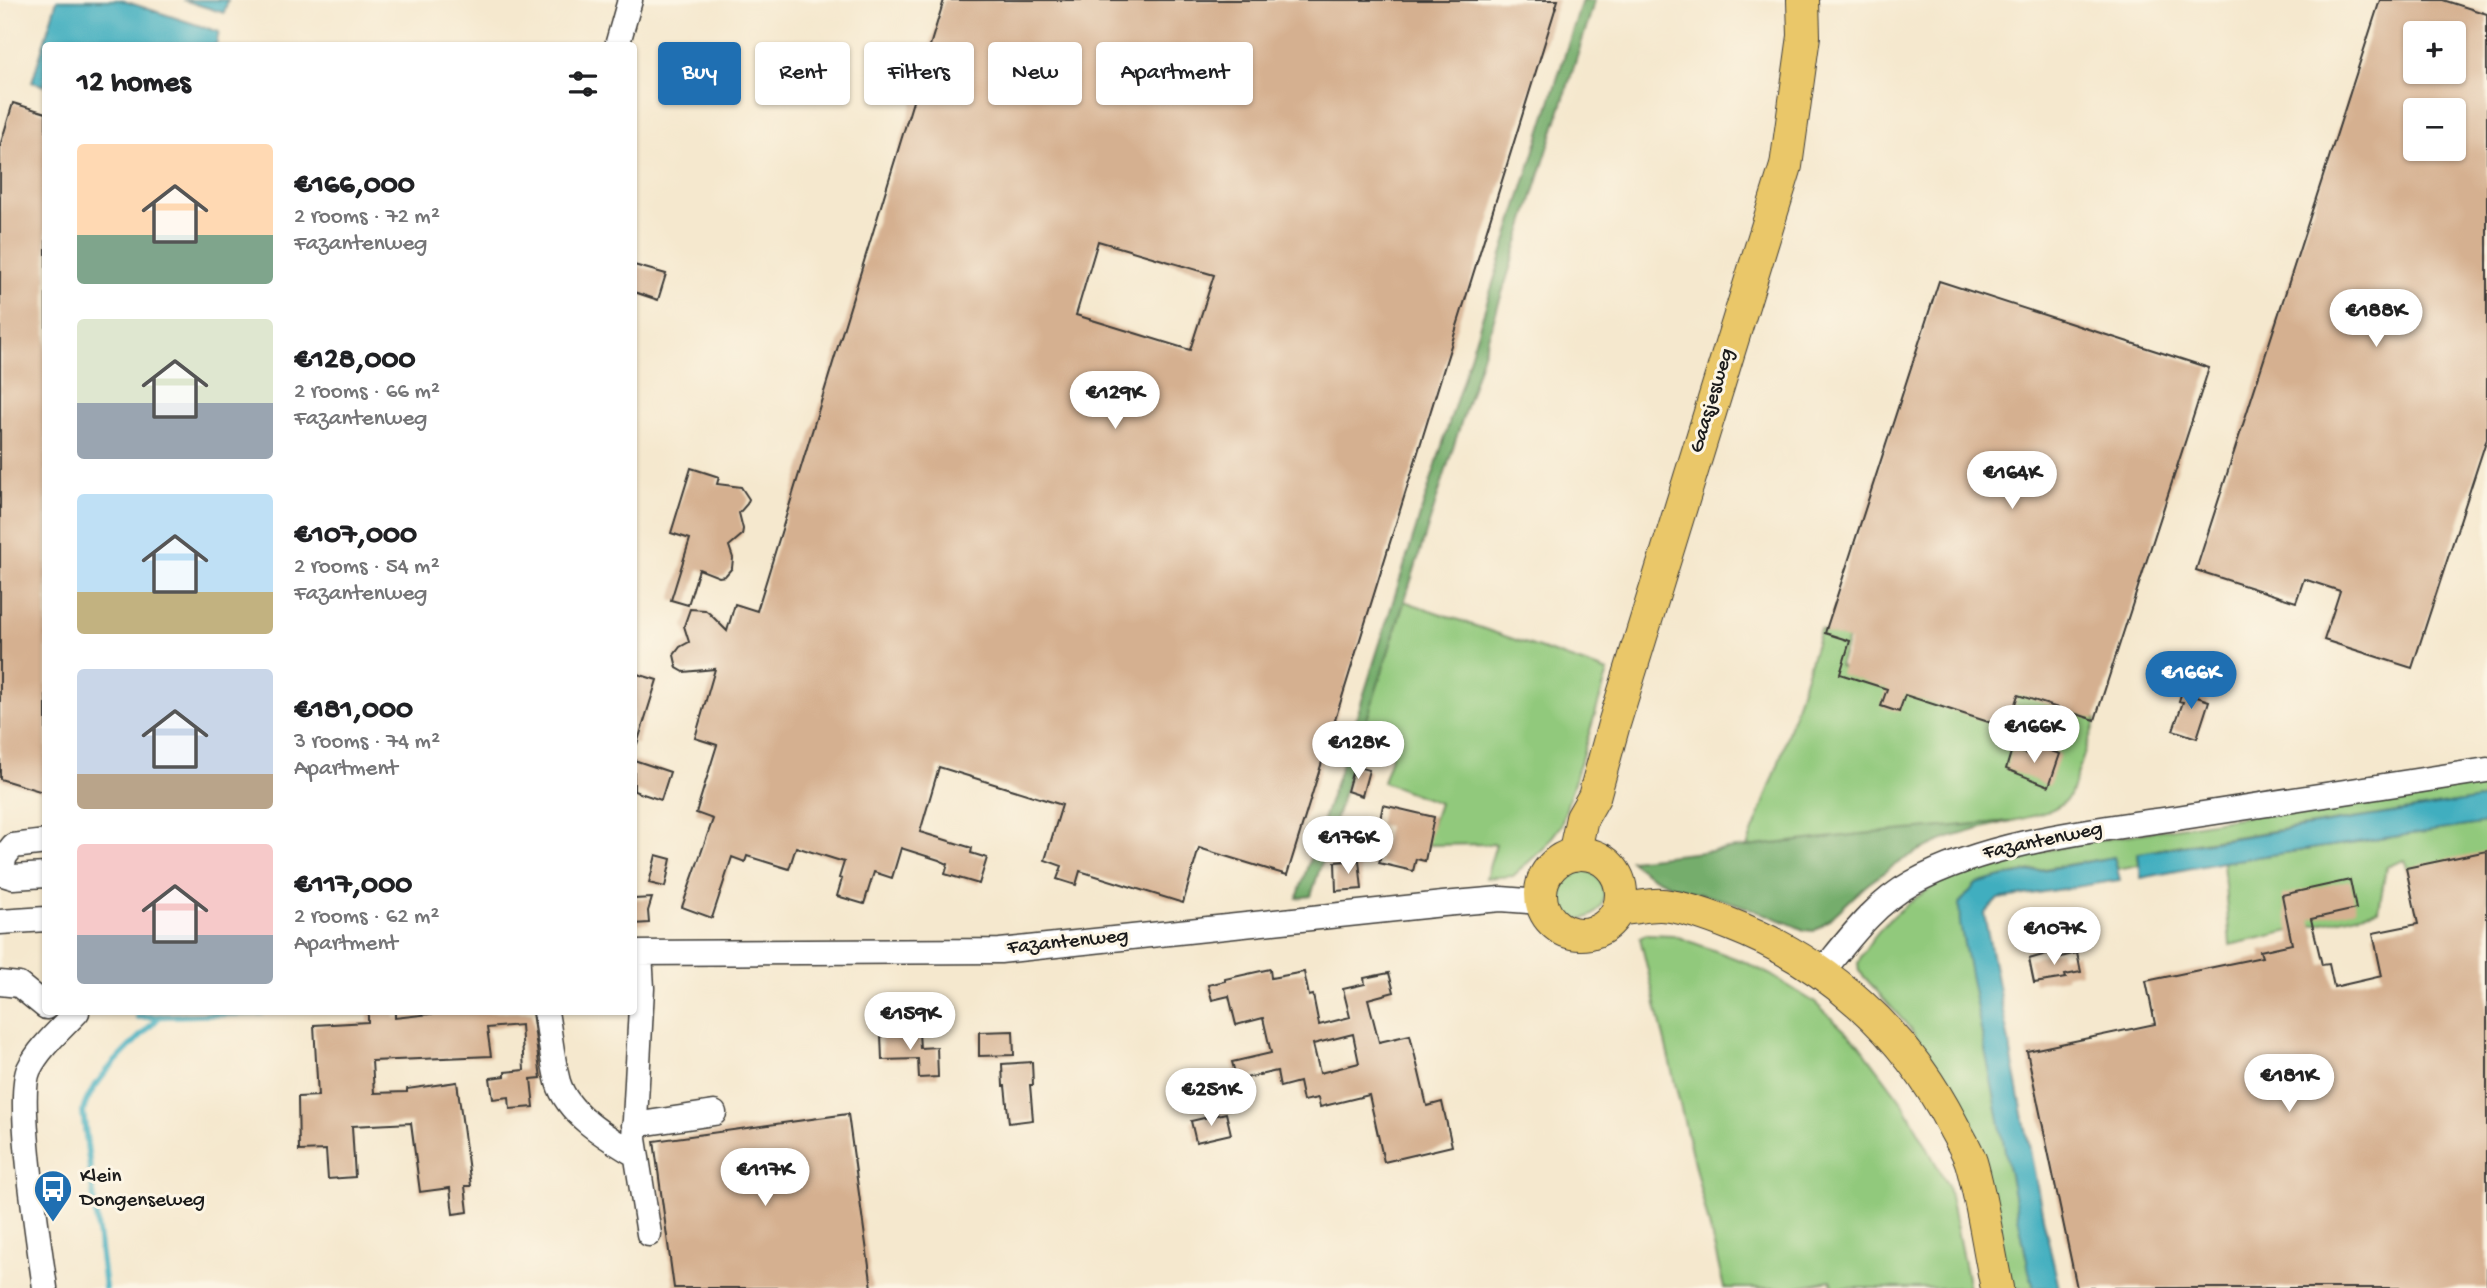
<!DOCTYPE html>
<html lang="en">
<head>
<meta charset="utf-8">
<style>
  :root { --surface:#fff; --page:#f6f6f6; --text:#202124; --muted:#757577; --accent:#1f6fb2 }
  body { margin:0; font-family:"Gochi Hand",sans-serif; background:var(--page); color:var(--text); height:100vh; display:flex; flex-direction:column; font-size:26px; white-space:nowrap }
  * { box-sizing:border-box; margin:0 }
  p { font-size:23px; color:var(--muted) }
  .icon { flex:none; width:38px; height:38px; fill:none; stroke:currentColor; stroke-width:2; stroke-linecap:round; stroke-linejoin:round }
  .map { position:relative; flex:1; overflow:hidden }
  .details { position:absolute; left:42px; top:42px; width:595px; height:973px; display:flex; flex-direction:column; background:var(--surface); border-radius:7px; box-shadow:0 2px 5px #0004 }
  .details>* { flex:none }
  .hud { position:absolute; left:658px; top:42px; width:665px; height:63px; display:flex; gap:14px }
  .controls { position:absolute; left:2403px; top:21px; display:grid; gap:14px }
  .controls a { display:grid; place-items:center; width:63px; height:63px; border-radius:7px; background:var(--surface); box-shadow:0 2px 5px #0004; font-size:35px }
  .price { position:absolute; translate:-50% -60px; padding:0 16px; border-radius:24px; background:#fff; color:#222; font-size:23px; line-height:46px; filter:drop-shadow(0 2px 4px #0008) }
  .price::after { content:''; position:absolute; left:50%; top:42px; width:21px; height:16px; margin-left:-10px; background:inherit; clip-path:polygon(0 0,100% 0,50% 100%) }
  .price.active { background:var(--accent); color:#fff }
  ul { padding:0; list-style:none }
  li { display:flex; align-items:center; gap:21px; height:175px; padding:0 35px }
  li span { display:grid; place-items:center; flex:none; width:196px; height:140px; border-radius:7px; color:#555 }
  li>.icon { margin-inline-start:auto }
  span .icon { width:84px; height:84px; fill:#fffc; stroke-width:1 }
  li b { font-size:30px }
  h2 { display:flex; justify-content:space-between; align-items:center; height:84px; padding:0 35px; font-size:30px }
  .tag { padding:0 24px; border-radius:7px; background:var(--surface); box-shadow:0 2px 5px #0004; font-size:24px; line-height:63px }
  .tag.active { background:var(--accent); color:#fff }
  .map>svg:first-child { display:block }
</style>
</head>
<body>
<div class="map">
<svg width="2487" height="1288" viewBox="0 0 2487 1288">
  <rect width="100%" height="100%" fill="#fcf5e5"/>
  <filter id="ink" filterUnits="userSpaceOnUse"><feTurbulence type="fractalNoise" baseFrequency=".0143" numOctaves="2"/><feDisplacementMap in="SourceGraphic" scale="14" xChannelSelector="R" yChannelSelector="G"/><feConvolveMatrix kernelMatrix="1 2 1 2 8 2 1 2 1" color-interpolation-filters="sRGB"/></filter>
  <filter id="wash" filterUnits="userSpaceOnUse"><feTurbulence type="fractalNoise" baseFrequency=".00686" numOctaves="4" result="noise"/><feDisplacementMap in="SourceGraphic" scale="28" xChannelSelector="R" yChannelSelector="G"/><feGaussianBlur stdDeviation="1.57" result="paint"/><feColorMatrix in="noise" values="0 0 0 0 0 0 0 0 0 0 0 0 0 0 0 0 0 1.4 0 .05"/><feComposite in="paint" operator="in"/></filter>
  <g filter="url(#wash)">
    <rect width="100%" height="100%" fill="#f5e8ce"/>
    <path fill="#91c97c" stroke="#56724c" stroke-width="2" d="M1404,601L1608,672L1561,825L1544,848L1513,876L1486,878L1496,844L1425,845L1439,803L1383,782L1397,738L1364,727Z
      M1820,630L1848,639L1839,666L2006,723L2017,692L2096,719L2070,796C2055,813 2033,816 2012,821L1747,847L1777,768Z
      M2487,778V798L2169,847L2138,854L2139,865L2117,869L2114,857L2013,874L1976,884L1971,973L2025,1251L2034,1288H2008L1964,1119L1954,1091L1947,1078L1907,1025L1859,971L1858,963C1874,927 1914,895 1949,878C1972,867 1996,862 2020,856C2069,845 2118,837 2167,829C2273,812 2380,795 2487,778Z
      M2487,823V901L2425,908L2404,860L2386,867L2379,910L2230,945L2223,862Z
      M1554 894a25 25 0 1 1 50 0a25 25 0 1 1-50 0Z
      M1647,934L1673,935L1745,962L1771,975L1814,1002L1858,1043L1903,1103L1948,1186L1969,1288H1834L1831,1280L1792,1288H1724L1640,938Z"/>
    <path fill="#74ad6c" stroke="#486444" stroke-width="2" d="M1582,0H1595L1311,896L1297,898L1347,748Z
      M2012,821C1951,835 1918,845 1868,884C1850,899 1834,918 1814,931L1804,930C1782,920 1758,911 1734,903C1698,892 1658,888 1630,860L1861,834Z"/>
    <path fill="#41aebf" stroke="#2e656e" stroke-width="2" d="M57,0H121L219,32L216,45L46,46L45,86L32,82Z
      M183,0H228L224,13Z
      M2487,798V823L2223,862L2141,878L2138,853Z
      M2114,857L2120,880L1998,899L1984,914L2044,1222L2059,1288H2034L2029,1271L1960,924L1959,904L1976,884L1997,878Z"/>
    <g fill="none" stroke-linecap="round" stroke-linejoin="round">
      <path stroke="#41aebf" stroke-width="6" d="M138,1017L261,1013
        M105,1288L83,1112C89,1081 138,1040 160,1016"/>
    </g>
    <g id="blocks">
      <path fill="#d5b090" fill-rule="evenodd" d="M944,0H1558L1287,875L1199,848L1183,903L1080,871L1076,885L1057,879L1062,866L1045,860L1062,805L939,767L920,832L972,848L971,853L987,858L979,884L945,874L948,864L939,860L901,848L892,878L874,872L864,904L837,896L842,879L839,878L844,862L796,847L789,869L747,856L745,862L732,857L712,918L682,907L713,819L696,813L717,745L695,738L715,669L684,672L677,668L674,655L680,647L689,642L684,626L690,609L705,610L710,614L727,631L735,604L757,611ZM1098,241L1214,275L1190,350L1076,315Z
        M2380,0H2443L2487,14V438L2412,668L2324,640L2340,591L2304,579L2296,602L2196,570ZM2415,33H2454V72H2415ZM2415,110H2454V149H2415Z
        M13,103L46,113V793L0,779V146Z
        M634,265L666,274L658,300L634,292Z
        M1939,281L2209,368L2095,720L2018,695L2007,728L1905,695L1899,712L1881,706L1887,689L1840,674L1850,641L1825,633Z
        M691,468L719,477L717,484L741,487L749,499L747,504L739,513L743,529L742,535L729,546L733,558L732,568L725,576L719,577L699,569L688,605L671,600L690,539L671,533Z
        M634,673L657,680L637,744H634Z
        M2185,682L2200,687L2197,697L2209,701L2197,738L2173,730L2183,702L2179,701Z
        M2036,746L2060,754L2049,786L2006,769L2012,749L2033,756Z
        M634,760L670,772L661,800L634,791Z
        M1354,766L1369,770L1362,796L1347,791Z
        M1383,805L1434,817L1425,861L1416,859L1413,871L1379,863L1388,826L1379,825Z
        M2487,851V1288H2077L2027,1051L2155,1024L2146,981L2262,957L2260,951L2292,944L2282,895L2350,880L2356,909L2311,919L2322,965L2329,964L2334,987L2382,976L2373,933L2418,924L2406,868Z
        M656,855L671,859L665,887L649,883Z
        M1359,860L1362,889L1336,891L1335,862Z
        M652,898L648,911L649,923L634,924V899Z
        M2060,950L2061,957L2077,953L2081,972L2065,975L2066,978L2034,983L2029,959Z
        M1270,969L1271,978L1304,972L1309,996L1313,995L1319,1025L1350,1017L1343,989L1365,984L1364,978L1389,973L1394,992L1368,999L1379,1042L1410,1035L1427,1106L1442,1102L1452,1146L1384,1162L1369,1095L1320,1107L1318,1098L1303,1101L1299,1082L1280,1087L1277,1071L1237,1080L1232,1062L1271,1053L1263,1018L1236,1025L1229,996L1212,1000L1208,985L1225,981V979ZM1353,1034L1359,1063L1320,1073L1313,1044Z
        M368,1012H395V1018L448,1012H532L541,1078L531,1079L534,1107L510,1109L509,1097L493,1099L490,1078L505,1076V1072L524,1070L521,1025L487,1028L491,1056L372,1061L374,1093L407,1092V1089L457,1082L471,1186H465L468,1212L453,1214L450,1188L420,1192L411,1123L352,1126L355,1177L328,1179L326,1150L299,1151L298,1097L318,1096L314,1025L368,1022Z
        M1013,1031L1014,1055L979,1056V1032Z
        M919,1033L920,1048L937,1047L938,1077L919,1078L918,1059L882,1060L881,1034Z
        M1032,1062L1033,1085H1030L1033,1120L1009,1123L1005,1086H1003L1002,1064Z
        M1226,1113L1231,1134L1196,1142L1191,1121Z
        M848,1114L872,1288H674L654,1141Z"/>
    </g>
  </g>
  <g filter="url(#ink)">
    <use href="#blocks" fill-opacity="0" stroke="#3d3b37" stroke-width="2"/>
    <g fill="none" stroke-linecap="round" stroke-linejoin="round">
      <g stroke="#3d3b37" stroke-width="27">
        <path id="minor" d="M617,46L630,0
          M0,873L13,877L46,875
          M0,874L5,856L13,846L46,842
          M0,922L46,919
          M634,953L1000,951L1443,904L1501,899L1542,902
          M640,953L642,988L634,1139L649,1234
          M1822,972C1849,939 1874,904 1912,883C1989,841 2096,830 2183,817C2284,801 2386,786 2487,770
          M0,983L19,985L46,1007
          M546,1012C550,1034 552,1059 558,1082C568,1115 608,1138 636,1155
          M634,1125L714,1113
          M45,1288C40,1249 15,1098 29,1069C39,1048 61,1029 77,1012"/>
      </g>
      <g stroke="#3d3b37" stroke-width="34">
        <path id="major" d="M1541 894a40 40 0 1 1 80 0a40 40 0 1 1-80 0Z
          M1574,855L1582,818L1594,797L1614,724L1786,166L1804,36L1803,0
          M1618,909C1636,909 1653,902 1670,906C1691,909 1712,917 1732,925C1827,962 1905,1032 1952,1124C1958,1136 1967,1149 1971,1162C1983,1203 1988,1247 1997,1288"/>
      </g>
      <use href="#minor" stroke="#fff" stroke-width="24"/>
      <use href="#major" stroke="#eac769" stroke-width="32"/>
    </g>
  </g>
  <defs>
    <g id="bus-pin" transform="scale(2.0125)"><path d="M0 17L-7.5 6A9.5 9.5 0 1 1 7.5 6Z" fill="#1f6fb2" stroke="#fcf5e5"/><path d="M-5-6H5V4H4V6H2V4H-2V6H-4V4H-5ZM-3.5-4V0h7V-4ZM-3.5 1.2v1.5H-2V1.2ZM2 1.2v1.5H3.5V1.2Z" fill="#fff"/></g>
  </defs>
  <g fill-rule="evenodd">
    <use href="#bus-pin" x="53" y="1189"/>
  </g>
  <g text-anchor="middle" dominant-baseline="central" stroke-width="6" stroke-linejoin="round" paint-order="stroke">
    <g font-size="21" fill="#1c1c1c" stroke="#fcf5e5">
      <text transform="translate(1713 401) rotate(-73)">Gaasjesweg</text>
      <text transform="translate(2043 842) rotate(-12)">Fazantenweg</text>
      <text transform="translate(1068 943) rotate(-6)">Fazantenweg</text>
    </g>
    <g font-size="21" fill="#1c1c1c" stroke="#fcf5e5" text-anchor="start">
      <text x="80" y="1177">Klein<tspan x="80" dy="24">Dongenseweg</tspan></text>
    </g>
  </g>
</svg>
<div class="controls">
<a>+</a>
<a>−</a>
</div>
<b class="price" style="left:2376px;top:349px">€188K</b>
<b class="price" style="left:1115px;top:431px">€129K</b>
<b class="price" style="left:2012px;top:511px">€164K</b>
<b class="price active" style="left:2191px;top:711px">€166K</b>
<b class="price" style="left:2034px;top:765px">€166K</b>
<b class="price" style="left:1358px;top:781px">€128K</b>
<b class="price" style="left:1348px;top:876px">€176K</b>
<b class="price" style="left:2054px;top:967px">€107K</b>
<b class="price" style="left:910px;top:1052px">€159K</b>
<b class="price" style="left:2289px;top:1114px">€181K</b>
<b class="price" style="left:1211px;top:1128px">€251K</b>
<b class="price" style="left:765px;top:1208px">€117K</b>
<div class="hud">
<a class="tag active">Buy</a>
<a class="tag">Rent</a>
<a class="tag">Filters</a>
<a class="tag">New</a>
<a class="tag">Apartment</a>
</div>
<section class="details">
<h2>12 homes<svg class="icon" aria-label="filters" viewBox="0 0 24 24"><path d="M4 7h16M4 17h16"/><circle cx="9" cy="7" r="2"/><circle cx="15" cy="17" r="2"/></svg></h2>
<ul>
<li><span style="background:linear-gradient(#ffd9b3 65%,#7fa58c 0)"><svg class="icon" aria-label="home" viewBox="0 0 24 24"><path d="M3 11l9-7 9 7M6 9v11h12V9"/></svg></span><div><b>€166,000</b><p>2 rooms · 72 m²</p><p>Fazantenweg</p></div></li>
<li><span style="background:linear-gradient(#dfe7d0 60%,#9aa5b1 0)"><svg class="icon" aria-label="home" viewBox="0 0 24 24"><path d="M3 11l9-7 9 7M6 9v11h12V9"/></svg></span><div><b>€128,000</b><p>2 rooms · 66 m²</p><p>Fazantenweg</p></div></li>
<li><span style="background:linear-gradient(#bfe0f5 70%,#c2b280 0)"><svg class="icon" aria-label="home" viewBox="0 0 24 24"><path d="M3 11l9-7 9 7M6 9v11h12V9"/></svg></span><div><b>€107,000</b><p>2 rooms · 54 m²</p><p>Fazantenweg</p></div></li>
<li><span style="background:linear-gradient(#c9d6e8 75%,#b9a48a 0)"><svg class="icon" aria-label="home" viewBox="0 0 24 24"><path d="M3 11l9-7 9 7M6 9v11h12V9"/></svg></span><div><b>€181,000</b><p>3 rooms · 74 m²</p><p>Apartment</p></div></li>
<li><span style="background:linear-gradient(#f6c9c9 65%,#9aa5b1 0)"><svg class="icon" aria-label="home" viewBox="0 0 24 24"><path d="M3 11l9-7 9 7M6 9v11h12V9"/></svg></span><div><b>€117,000</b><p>2 rooms · 62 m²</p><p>Apartment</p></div></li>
</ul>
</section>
</div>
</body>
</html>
